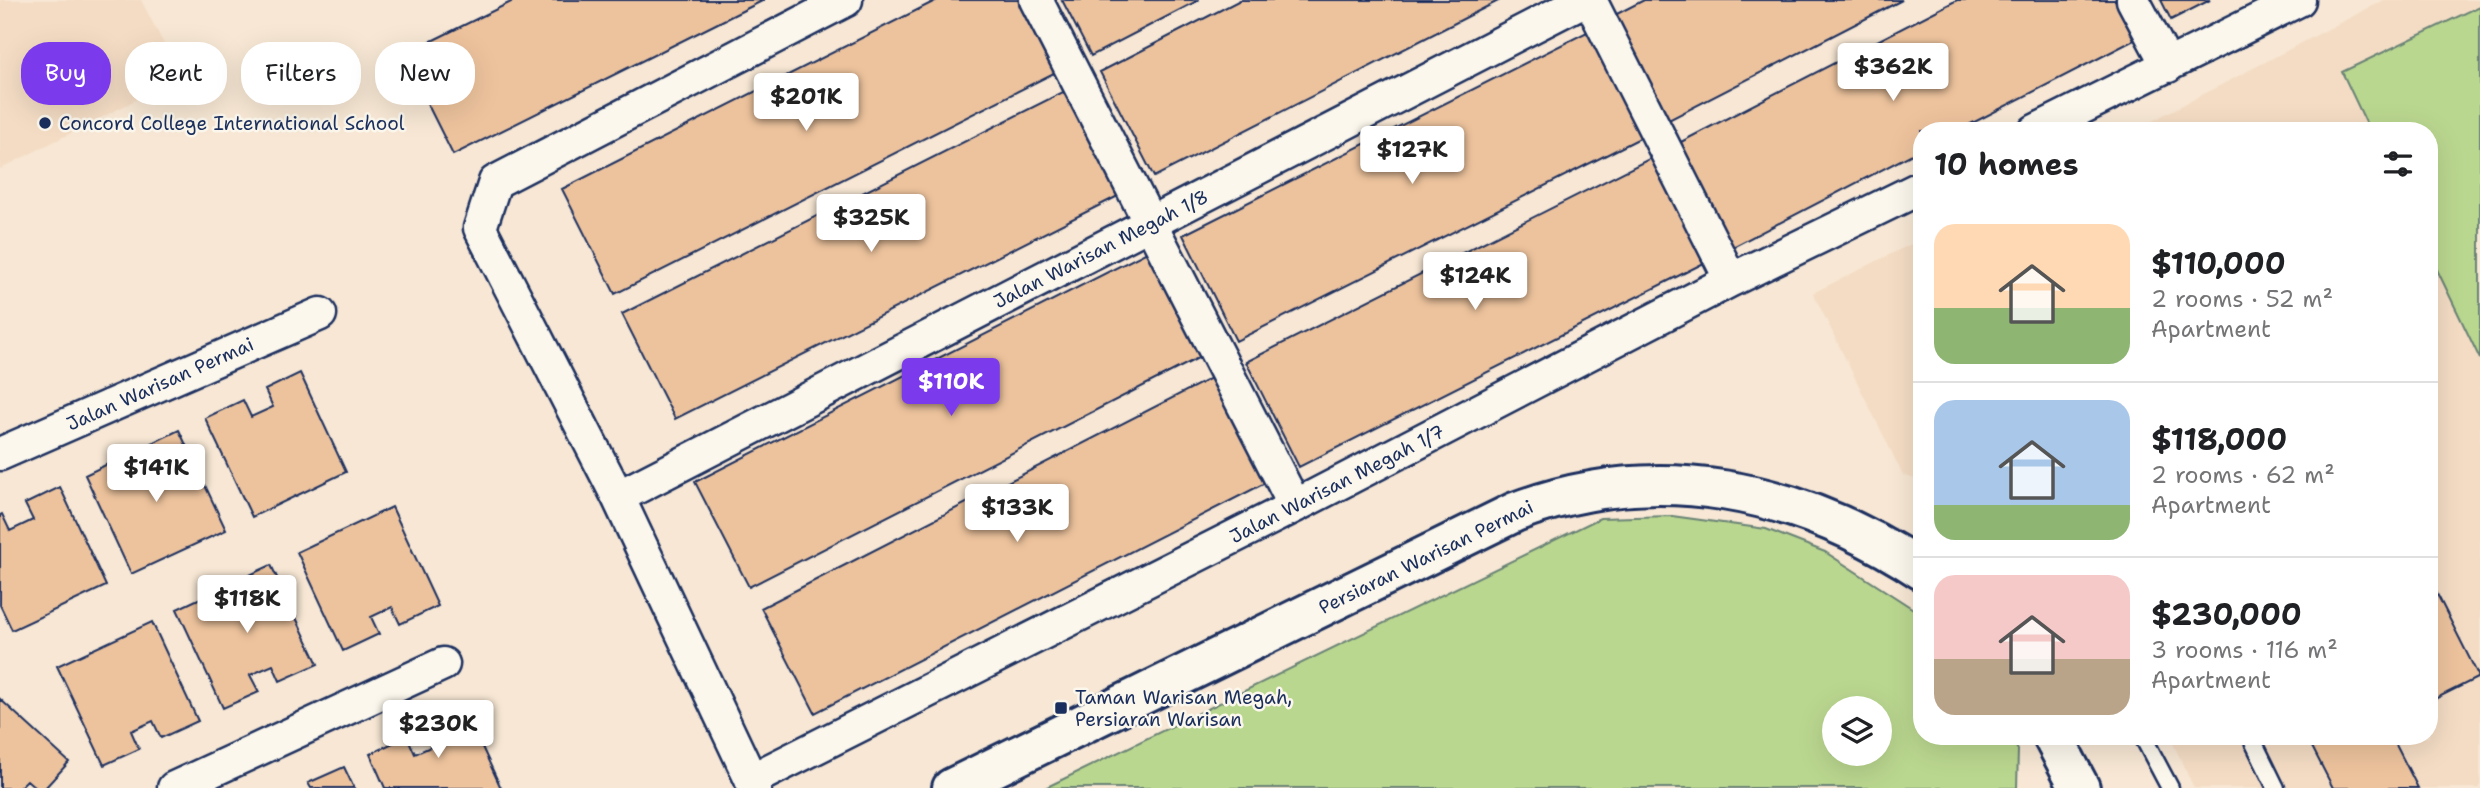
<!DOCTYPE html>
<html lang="en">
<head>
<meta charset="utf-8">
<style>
  :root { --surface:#fff; --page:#f2f2f2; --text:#202124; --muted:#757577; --line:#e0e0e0; --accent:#7c3aed }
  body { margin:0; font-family:"Shantell Sans",sans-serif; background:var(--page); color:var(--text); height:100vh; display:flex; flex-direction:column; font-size:26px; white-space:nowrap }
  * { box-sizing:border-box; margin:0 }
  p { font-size:23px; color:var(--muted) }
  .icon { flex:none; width:38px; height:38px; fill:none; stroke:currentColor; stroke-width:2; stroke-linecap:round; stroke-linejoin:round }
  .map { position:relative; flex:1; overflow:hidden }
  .drawer { position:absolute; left:1913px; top:122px; width:525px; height:623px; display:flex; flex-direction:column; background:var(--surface); border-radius:28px; box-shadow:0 7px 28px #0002 }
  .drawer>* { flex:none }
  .top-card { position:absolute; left:21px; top:42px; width:665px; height:63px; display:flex; gap:14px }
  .buttons { position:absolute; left:1822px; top:696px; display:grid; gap:14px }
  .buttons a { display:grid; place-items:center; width:70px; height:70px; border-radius:50%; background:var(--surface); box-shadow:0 7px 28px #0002; font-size:35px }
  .price { position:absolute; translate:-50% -60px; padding:0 16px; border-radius:7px; background:#fff; color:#222; font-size:23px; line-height:46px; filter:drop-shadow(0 2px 4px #0008) }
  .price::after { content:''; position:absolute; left:50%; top:42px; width:21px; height:16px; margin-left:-10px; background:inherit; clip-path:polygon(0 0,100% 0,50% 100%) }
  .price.selected { background:var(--accent); color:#fff }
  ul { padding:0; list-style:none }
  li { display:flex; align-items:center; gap:21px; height:175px; padding:0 21px }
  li+li { border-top:2px solid var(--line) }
  li span { display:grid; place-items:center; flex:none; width:196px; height:140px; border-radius:21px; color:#555 }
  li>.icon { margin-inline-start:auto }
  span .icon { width:84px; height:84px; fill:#fffc; stroke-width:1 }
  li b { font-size:30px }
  h2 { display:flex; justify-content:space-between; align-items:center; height:84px; padding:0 21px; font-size:30px }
  .pill { padding:0 24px; border-radius:28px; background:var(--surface); box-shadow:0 7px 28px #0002; font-size:24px; line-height:63px }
  .pill.selected { background:var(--accent); color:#fff }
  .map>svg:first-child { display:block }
</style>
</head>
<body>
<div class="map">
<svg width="2480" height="788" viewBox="0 0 2480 788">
  <rect width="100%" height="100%" fill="#f7e7d4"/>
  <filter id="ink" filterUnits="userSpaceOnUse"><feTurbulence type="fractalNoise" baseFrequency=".0143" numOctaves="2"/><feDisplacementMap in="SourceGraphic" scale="14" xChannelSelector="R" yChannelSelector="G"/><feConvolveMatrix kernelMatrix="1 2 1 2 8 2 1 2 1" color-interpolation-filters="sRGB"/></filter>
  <g filter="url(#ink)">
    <path fill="#f4dcc4" d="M0,0H141L181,77L0,169Z
      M2384,0H2480V788H2194L2170,737H2429V131H2133Z
      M1921,239V481L1903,475L1813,293Z"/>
    <path fill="#bad78f" stroke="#6a8376" stroke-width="2" fill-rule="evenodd" d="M2480,6V359L2429,253V131H2370L2342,72Z
      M1672,516L1766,529L1825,552L1921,614L1922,737H2010L2018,750L2017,788H1045L1600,518ZM1834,709H1880V754H1834Z"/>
    <path fill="#edc39d" stroke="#1b2f5e" stroke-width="2" d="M515,0H764L453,155L403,55Z
      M937,0H1025L1060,70L615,294L562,189Z
      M1062,0H1199L1091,56Z
      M1240,0H1500L1154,177L1100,72Z
      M1644,0H1902L1665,122L1611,17Z
      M1957,0H2127L2144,35L1957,131H1922V149L1731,248L1677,144Z
      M2161,0H2210L2171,20Z
      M1589,31L1642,137L1236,341L1183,235Z
      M1067,90L1120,195L675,419L622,314Z
      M1651,158L1704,263L1299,467L1246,362Z
      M1153,249L1206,354L749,587L695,482Z
      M300,373L346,472L252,517L205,418L243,400L251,417L273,407L265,390Z
      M1219,374L1273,479L815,713L761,608Z
      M179,430L226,530L131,574L85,475L122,457L130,474L152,464L144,447Z
      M60,487L106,586L12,630L0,605V515L2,514L10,531L33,520L25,504Z
      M392,507L438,606L400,624L392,607L371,617L379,634L343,651L297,552Z
      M271,565L318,664L280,681L273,665L250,675L259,692L223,708L177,609Z
      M2429,578L2479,677L2429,702Z
      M152,622L198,721L161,738L153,721L131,731L139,749L104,765L57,666Z
      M0,699L69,762L45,788H36L27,780L19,788H0Z
      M465,710L501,788H385L370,754L407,736L415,754L437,744L429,727Z
      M2307,737H2392L2418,788H2333Z
      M344,767L354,788H311L308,783Z"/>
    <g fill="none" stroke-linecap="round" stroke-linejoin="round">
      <g stroke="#1b2f5e" stroke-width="21">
        <path id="lane" d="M2143,737L2170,788
          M2251,737L2276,788"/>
      </g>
      <g stroke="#1b2f5e" stroke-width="37">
        <path id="street" d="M1036,0L1295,506
          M1590,0L1731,280
          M2133,0L2168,66
          M2035,131L2299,0
          M0,454L320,314
          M618,497L1584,0
          M751,780L1295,506L1731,280L1922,187
          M174,788L443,664
          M755,788L618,497L480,228L495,182L846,0"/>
      </g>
      <g stroke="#1b2f5e" stroke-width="44">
        <path id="secondary" d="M2053,737L2080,788
          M952,788L1515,512C1657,458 1798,489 1922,570"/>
      </g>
      <use href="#lane" stroke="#fbf7ec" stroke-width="16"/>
      <use href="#street" stroke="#fbf7ec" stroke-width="32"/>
      <use href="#secondary" stroke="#fbf7ec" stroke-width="38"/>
    </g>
  </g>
  <g fill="#1b2f5e" stroke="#fbf7ec" stroke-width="2.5">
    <circle cx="45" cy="123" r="7"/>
    <rect x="1054" y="701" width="14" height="14" rx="3.5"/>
  </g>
  <g text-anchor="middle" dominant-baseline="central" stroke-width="5" stroke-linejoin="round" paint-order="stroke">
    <g font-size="19" fill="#1b2f5e" stroke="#fbf7ec" text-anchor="start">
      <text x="59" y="123">Concord College International School</text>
      <text x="1075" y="697">Taman Warisan Megah,<tspan x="1075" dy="22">Persiaran Warisan</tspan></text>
    </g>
    <g font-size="19" fill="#1b2f5e" stroke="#fbf7ec">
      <text transform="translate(1101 249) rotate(-27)">Jalan Warisan Megah 1/8</text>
      <text transform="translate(160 384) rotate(-24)">Jalan Warisan Permai</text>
      <text transform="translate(1337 484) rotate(-27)">Jalan Warisan Megah 1/7</text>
      <text transform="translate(1426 557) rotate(-26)">Persiaran Warisan Permai</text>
    </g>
  </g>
</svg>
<div class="buttons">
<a><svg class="icon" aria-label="layers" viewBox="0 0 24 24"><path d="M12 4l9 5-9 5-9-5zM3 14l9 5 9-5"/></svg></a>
</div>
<b class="price" style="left:1893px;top:103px">$362K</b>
<b class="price" style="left:806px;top:133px">$201K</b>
<b class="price" style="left:1412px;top:186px">$127K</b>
<b class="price" style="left:871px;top:254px">$325K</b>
<b class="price" style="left:1475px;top:312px">$124K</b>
<b class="price selected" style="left:951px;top:418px">$110K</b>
<b class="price" style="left:156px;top:504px">$141K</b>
<b class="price" style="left:1017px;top:544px">$133K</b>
<b class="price" style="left:247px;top:635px">$118K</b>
<b class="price" style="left:438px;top:760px">$230K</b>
<div class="top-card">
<a class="pill selected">Buy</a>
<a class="pill">Rent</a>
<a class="pill">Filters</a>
<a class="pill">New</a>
</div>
<section class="drawer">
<h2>10 homes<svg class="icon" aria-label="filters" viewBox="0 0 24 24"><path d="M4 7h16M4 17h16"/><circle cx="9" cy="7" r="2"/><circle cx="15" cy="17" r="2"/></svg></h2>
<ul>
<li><span style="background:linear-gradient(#ffd9b3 60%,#8fb573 0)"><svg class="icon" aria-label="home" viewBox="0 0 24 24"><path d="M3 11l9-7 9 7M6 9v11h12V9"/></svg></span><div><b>$110,000</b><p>2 rooms · 52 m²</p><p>Apartment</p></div></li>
<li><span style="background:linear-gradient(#a9c7e8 75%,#8fb573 0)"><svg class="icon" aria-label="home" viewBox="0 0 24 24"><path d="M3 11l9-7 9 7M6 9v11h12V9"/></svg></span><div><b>$118,000</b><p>2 rooms · 62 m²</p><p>Apartment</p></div></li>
<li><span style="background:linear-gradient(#f6c9c9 60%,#b9a48a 0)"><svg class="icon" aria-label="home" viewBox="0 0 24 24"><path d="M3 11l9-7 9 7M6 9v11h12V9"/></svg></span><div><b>$230,000</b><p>3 rooms · 116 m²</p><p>Apartment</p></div></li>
</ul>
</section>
</div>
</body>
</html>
